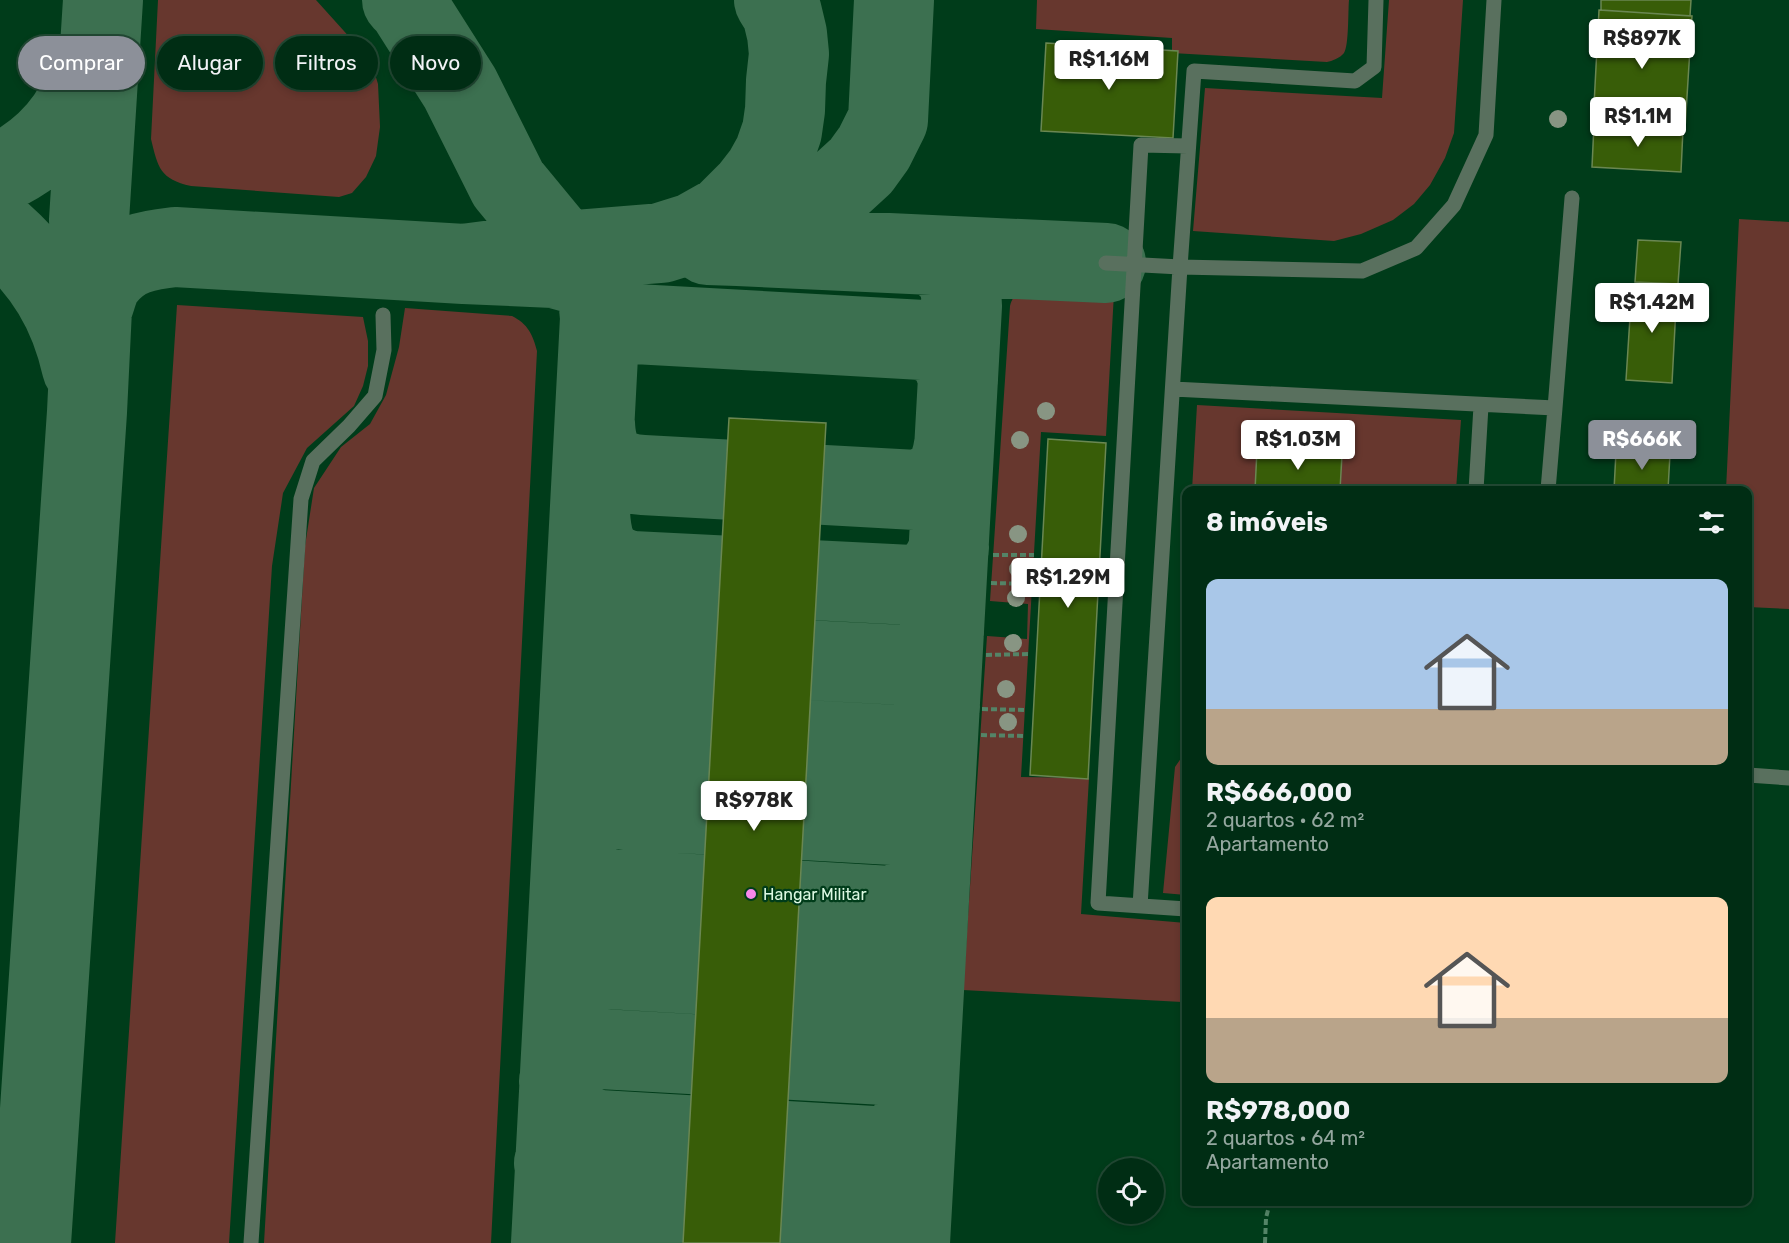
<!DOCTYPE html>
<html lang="pt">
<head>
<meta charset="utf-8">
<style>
  :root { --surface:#002d14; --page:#0e3922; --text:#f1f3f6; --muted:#95a8a0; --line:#224934; --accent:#8c9099 }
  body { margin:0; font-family:Rubik,sans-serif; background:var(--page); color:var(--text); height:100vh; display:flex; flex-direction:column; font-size:22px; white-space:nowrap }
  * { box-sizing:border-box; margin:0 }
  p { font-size:20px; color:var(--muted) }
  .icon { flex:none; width:33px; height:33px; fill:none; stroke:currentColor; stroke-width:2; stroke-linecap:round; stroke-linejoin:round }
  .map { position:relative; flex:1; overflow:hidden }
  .panel { position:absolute; left:1182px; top:486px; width:570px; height:720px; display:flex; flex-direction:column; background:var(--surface); border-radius:12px; box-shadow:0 3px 9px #0003,0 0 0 2px var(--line) }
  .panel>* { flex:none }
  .guide { position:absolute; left:18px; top:36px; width:570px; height:54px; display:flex; gap:12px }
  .fabs { position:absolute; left:1098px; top:1158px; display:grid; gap:12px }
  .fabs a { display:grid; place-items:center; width:66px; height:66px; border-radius:50%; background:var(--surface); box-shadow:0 3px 9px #0003,0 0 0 2px var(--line); font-size:30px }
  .price { position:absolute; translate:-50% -51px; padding:0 14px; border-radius:6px; background:#fff; color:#222; font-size:20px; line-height:39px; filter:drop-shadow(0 2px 3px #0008) }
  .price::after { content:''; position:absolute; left:50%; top:36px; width:18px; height:14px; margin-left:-9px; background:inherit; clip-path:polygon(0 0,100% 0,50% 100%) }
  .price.current { background:var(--accent); color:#fff }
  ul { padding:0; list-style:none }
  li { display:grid; align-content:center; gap:12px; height:318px; padding:0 24px }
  li span { display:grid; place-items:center; height:186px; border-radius:12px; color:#555 }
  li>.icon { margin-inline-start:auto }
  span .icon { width:108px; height:108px; fill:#fffc; stroke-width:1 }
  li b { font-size:26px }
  h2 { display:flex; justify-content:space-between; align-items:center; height:72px; padding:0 24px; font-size:26px }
  .chip { padding:0 21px; border-radius:27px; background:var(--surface); box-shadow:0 3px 9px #0003,0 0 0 2px var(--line); font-size:21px; line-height:54px }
  .chip.current { background:var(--accent); color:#fff }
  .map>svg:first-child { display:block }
</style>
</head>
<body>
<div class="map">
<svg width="1789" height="1243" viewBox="0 0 1789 1243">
  <rect width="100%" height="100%" fill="#003c1a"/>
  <path fill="#67372e" d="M158,0H316L371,61L378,84L380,127L376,156L366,177L352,193L339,197L191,186C160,179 158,168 151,139Z
    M1037,0H1349C1348,10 1349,46 1344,53C1340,58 1332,61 1327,62L1172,53V38L1036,29Z
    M1389,0H1463L1454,133L1445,158L1430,185L1414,204L1393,220L1361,234L1334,241L1193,231L1205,88L1382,98Z
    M1739,219L1789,222V609L1748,607V490H1726Z
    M1029,290L1114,293L1106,436L1041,432L1021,777L1089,778L1081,914L1186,923V1045L1181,1044L1182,1002L963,990L987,636L1027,639L1028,604L990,601L1010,306C1013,295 1017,292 1029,290Z
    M177,305L363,317L368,341V366L363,386L354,406L307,448L283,493L272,566L229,1243H115Z
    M405,308L512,316C528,324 533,335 537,351L491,1243H264L305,546L314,488L341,447L370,424L386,395L399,347Z
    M1197,405L1461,420L1456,490H1192Z
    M1186,614V707L1181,714Z
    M1186,751V895L1163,893L1175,767Z"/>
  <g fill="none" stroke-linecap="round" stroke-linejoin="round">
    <path stroke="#3c7050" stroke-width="80" d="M402,0L408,6L460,88L508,184L612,310L621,318L635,324L923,340C945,348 953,357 958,380
      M0,173C49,150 80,112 93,59
      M0,232C44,271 69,310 82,368
      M708,245L738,246L764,234L837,188L861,166L874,148L888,120L894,0
      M738,246L1106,263
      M464,264L554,268L576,274L592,286L598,297L600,318L551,1243
      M92,309C96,300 98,287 104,279C122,254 147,250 175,247L464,264L562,251L661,243L693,233L725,215L750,190L764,172L774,154L782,131L785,110L786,81L789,54L787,34L782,13L774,0
      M595,423C596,456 609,473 643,475L916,490C942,483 950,471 954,445
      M590,513C592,544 598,564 632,571L911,585C933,580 942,568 949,548
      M586,600C587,606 586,614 588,619C593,640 613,647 632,651L903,665C928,661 933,653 944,632
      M581,684C585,722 603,728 638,731L897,745C922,742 932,731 940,707
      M577,765C580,796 597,807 627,810L893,825C916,822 929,809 935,788
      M573,847C574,869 589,884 610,889L890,906C912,900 926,889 930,867
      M569,924C572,950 581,966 609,969L884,985C908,982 918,972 926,949
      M564,1002C566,1028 576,1043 601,1049L885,1065C909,1057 917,1047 922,1024
      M559,1081C562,1111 569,1122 599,1130L873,1146C877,1145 883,1145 888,1144C905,1138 913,1121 917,1105
      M554,1163C557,1188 566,1202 591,1209L874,1224C899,1217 907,1209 913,1184
      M31,1243L87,412L92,309V257L89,220L103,0
      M910,1243L962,306C961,279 954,269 931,255"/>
  </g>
  <path fill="#385d08" stroke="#6a8752" stroke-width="1.5" d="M1601,0H1691L1690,16L1601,10Z
    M1599,10L1692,16L1685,129L1593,124Z
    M1046,43L1178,51L1173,138L1041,131Z
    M1594,124L1683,129L1681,172L1592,167Z
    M1638,240L1681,242L1678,284L1635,282Z
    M1632,286L1677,288L1672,383L1626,380Z
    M729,418L826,423L780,1243H683Z
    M1048,439L1106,443L1088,779L1030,775Z
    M1257,450L1342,455L1340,490H1255Z
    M1616,452L1670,454L1668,490H1614Z"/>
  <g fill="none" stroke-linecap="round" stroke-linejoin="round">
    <path stroke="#548467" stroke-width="4" stroke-dasharray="6 3" stroke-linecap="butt" d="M993,555H1034
      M991,583L1032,584
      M986,655L1028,654
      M982,709L1025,710
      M981,735L1024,736
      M1265,1243L1266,1218L1270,1202"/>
    <path stroke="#59705e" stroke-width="15" d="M1106,263L1180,267L1362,271L1416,248L1454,205L1486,135L1494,0
      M1173,389L1555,408L1548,490
      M1555,408L1572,198
      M1476,490L1481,406
      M1748,775L1789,778
      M1140,906L1180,267L1194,71L1355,81L1374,67L1376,0
      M1186,909L1098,903L1141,145L1188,146
      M251,1243L301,499L313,461L349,426L375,396L384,350L383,315"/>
  </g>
  <g fill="#889583">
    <circle cx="1558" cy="119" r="9"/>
    <circle cx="1046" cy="411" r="9"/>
    <circle cx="1020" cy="440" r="9"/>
    <circle cx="1018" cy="534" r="9"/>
    <circle cx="1018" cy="569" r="9"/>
    <circle cx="1016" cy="598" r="9"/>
    <circle cx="1013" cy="643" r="9"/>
    <circle cx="1006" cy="689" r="9"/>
    <circle cx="1008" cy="722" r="9"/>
  </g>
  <circle fill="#f888ea" stroke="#003c1a" stroke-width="2" cx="751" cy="894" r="6"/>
  <g text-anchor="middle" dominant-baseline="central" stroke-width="4.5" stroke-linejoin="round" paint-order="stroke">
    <g font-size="16" fill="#ddf9e3" stroke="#003c1a" text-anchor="start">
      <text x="763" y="894">Hangar Militar</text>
    </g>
  </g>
</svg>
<div class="fabs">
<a><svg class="icon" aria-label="locate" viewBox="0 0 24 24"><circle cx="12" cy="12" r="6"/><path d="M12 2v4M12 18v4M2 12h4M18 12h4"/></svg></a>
</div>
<b class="price" style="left:1642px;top:70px">R$897K</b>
<b class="price" style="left:1109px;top:91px">R$1.16M</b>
<b class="price" style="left:1638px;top:148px">R$1.1M</b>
<b class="price" style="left:1652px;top:334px">R$1.42M</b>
<b class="price" style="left:1298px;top:471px">R$1.03M</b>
<b class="price current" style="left:1642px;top:471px">R$666K</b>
<b class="price" style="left:1068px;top:609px">R$1.29M</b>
<b class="price" style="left:754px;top:832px">R$978K</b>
<div class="guide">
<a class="chip current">Comprar</a>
<a class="chip">Alugar</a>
<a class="chip">Filtros</a>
<a class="chip">Novo</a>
</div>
<section class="panel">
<h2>8 imóveis<svg class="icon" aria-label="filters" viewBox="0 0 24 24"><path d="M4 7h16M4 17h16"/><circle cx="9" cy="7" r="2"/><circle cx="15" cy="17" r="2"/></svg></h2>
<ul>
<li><span style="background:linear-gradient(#a9c7e8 70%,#b9a48a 0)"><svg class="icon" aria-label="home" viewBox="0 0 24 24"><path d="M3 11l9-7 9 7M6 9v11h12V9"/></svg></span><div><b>R$666,000</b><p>2 quartos · 62 m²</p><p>Apartamento</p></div></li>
<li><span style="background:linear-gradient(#ffd9b3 65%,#b9a48a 0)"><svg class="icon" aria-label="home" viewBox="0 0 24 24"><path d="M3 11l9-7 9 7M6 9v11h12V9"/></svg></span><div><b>R$978,000</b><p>2 quartos · 64 m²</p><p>Apartamento</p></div></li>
</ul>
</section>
</div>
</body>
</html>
